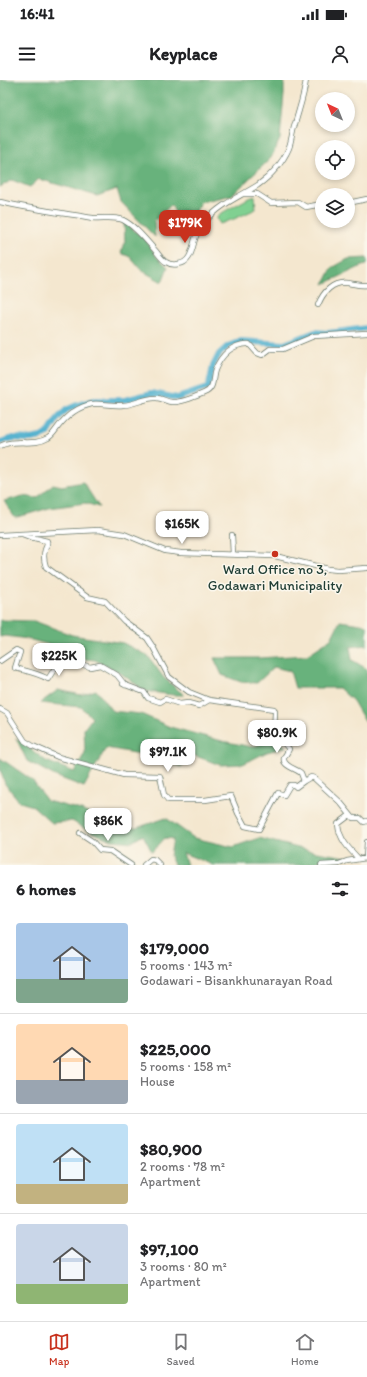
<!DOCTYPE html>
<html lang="en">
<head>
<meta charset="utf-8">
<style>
  :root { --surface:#fff; --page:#f6f6f6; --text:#202124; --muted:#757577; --line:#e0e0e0; --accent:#c8321e }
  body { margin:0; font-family:Itim,sans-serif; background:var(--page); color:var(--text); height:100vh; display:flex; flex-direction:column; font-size:15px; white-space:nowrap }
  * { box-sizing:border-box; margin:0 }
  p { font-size:13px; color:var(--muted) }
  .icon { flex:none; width:22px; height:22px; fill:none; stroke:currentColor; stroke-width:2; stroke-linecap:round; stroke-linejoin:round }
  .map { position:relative; height:785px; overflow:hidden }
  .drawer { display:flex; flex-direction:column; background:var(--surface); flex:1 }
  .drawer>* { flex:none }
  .needle { width:26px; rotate:317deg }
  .buttons { position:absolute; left:315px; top:12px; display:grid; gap:8px }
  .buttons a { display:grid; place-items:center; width:40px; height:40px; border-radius:50%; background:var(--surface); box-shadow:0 2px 6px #0003; font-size:20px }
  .price { position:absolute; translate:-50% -34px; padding:0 9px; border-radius:8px; background:#fff; color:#222; font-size:13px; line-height:26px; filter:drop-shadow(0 1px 2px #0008) }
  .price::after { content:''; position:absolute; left:50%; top:24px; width:12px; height:9px; margin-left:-6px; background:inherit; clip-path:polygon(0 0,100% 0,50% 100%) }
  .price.active { background:var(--accent); color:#fff }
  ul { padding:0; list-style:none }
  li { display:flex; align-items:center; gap:12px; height:100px; padding:0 16px }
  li+li { border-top:1px solid var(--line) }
  li span { display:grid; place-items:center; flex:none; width:112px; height:80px; border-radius:4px; color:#555 }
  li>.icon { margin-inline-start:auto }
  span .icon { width:48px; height:48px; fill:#fffc; stroke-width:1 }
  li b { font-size:17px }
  h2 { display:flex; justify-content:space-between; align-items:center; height:48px; padding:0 16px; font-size:17px }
  .status { display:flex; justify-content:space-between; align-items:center; height:28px; padding:0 20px; background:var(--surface); direction:ltr }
  .status svg { height:11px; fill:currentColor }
  header { display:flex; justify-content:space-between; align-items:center; height:52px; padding:0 16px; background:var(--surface); font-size:18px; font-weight:700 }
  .dock { display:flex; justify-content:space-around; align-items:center; height:56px; border-top:1px solid var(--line); background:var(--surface); font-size:11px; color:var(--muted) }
  .dock a { display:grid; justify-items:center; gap:2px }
  .dock .active { color:var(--accent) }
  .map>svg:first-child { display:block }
</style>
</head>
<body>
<div class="status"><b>16:41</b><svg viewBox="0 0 49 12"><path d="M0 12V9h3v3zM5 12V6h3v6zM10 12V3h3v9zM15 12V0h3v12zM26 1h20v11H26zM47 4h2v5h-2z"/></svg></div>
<header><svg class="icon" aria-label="menu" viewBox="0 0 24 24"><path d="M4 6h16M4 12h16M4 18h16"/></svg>Keyplace<svg class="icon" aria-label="person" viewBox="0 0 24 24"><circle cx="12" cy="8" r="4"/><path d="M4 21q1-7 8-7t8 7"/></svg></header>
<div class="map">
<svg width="367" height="785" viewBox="0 0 367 785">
  <rect width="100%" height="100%" fill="#fbf7ec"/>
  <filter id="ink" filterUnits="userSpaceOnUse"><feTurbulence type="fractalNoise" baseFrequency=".025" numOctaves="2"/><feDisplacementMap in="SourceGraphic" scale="8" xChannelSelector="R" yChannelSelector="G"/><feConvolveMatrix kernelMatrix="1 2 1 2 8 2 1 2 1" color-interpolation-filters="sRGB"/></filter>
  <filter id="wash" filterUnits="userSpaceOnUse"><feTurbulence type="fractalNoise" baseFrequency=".012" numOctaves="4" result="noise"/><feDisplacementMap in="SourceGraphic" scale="16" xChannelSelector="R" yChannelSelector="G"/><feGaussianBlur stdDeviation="0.9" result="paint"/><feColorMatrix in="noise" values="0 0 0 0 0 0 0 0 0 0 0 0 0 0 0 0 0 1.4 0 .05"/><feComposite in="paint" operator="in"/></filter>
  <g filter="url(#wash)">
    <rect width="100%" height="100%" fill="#f4e7cf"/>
    <path fill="#80d091" stroke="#508662" d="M255,116L256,129L234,139L220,144L217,139L218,135L247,119Z"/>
    <path fill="#68b27b" stroke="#447858" d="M0,0H284V14L280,59L271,78L232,115L200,122L194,136L183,146L171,125L154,141L155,157L121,122L117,109L97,116L39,99L30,107L12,100L0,107Z
      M124,142L146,160L157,177L168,187L162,202L141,190L130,177L121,173L125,163Z
      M367,178V185L362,186L324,204L332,188L348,179Z
      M83,402L99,427L85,423L49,428L15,438L4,421L23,416L37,418L53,404L62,406Z
      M0,540L34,541L72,555L123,563L148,576L164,598L184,615H173L145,611L119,592L95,580L76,578L54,566L28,559L5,556L0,557Z
      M340,541L367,545V565L350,567L352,580L367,589V645L353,621L339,608H295L290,591L274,587L257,603L241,602L222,595L214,578H259L307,575L331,559Z
      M58,610L81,615L96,610L112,631L141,634L170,647L222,661L252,667L277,659L286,667L267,672L243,684L220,685L193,675L181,687L152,676L106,668L84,707L55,696L27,681L16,658L46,681L74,692L85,673L84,649L92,638L81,627L40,623Z
      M0,678L32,700L47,721L81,730L116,746L136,748L166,738L194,758L233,767L259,758L310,771L347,777L320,781L304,785H213L183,773L187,785H174L170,776L173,759L165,758L152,772L143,755L132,762L112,760L89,751L72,741L52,743L33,726L20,722L5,704L0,689Z"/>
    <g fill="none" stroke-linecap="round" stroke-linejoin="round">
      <path stroke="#4eafcd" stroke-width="6" d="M0,362L13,358L30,359L41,357L49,352L58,338L66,330L77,325L94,320H125L152,313L177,318L207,308L209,305L213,286L219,274L228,266L241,261L284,264L315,252L328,253L367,248"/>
    </g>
  </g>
  <g filter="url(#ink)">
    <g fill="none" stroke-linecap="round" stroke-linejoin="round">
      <g stroke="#6a786a" stroke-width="6">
        <path id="minor" d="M243,114H257L271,123L298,122L306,127L322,124
          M0,122C31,129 62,133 93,138C102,139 114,136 123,140C135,146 145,159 154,169C158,173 161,179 166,182C169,184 174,185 178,184C192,183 192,167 196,156C198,150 202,146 206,141C220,124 241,116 258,105C271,96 283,82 289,68C292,60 292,52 295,44C299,29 304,16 306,0
          M348,123L367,119
          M318,225C323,212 333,201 348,203C355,204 360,206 367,205
          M0,366C15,358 33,367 48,358C52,356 55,351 58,347C67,335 77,327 92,324C102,323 112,326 123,325C134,325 144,318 155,318C161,317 166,322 172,322C180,323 197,316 204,313C215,309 212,298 215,290C221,275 233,263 249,264L257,273L262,275L270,269H283L314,256L367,253
          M22,454L30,457L47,461C48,465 46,466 45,470C43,476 44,481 46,487L87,517L105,521L124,541L147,558L153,567L169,597L189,612L209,620L274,629L275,632L274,652L289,669C288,672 285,675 284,678C282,686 297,689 301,693L304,701L311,697L314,698L340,722L353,738H360L364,742L367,741
          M0,455L98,450L124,454L165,471L181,473L275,476L328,489L338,490L367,488
          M232,455L233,474
          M0,581L16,570L20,572L15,588C26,591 38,593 48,599L55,588L71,581L90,587L100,585L117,595L125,605
          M123,604L144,612L148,618L160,622L165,619L180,624L188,623L199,626L209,620
          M0,629L7,633L25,661L33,666L58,677L124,695L160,696L164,715L168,720H205L231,716L238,733L245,746L259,749L278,713L284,715L290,705H294L296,707L304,701
          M350,735L338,744C339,759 349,769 359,779
          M80,753L92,761L100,770L110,771L131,785
          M144,785L151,779L155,780L160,785
          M321,785L339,784L347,781L366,778L367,762"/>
      </g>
      <use href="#minor" stroke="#fff" stroke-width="4.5"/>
    </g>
  </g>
  <circle fill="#c8321e" stroke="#fbf7ec" stroke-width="1.5" cx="275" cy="474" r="4"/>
  <g text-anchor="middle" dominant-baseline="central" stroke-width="3" stroke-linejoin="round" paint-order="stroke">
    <g font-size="14" fill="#1f3d34" stroke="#fbf7ec">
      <text x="275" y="489">Ward Office no 3,<tspan x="275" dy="16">Godawari Municipality</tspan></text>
    </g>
  </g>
</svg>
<div class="buttons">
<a><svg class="needle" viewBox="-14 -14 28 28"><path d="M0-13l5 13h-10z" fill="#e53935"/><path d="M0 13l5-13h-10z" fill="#757577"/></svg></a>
<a><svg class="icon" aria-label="locate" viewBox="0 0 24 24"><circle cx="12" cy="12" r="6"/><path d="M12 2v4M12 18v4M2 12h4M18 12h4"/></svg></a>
<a><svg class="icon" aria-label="layers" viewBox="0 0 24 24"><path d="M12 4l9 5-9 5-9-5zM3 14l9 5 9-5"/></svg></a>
</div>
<b class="price active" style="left:185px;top:164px">$179K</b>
<b class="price" style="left:182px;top:465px">$165K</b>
<b class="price" style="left:59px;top:597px">$225K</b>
<b class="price" style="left:277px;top:674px">$80.9K</b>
<b class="price" style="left:168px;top:693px">$97.1K</b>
<b class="price" style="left:108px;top:762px">$86K</b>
</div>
<section class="drawer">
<h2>6 homes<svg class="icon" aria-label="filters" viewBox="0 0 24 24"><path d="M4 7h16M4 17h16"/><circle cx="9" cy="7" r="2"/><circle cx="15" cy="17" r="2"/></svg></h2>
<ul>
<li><span style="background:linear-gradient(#a9c7e8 70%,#7fa58c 0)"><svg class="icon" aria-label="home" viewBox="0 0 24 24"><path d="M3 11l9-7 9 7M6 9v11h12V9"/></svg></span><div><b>$179,000</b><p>5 rooms · 143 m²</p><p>Godawari - Bisankhunarayan Road</p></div></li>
<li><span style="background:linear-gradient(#ffd9b3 70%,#9aa5b1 0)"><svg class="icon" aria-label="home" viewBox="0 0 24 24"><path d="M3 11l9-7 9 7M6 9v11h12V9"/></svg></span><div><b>$225,000</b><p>5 rooms · 158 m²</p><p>House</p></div></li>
<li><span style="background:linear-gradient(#bfe0f5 75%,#c2b280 0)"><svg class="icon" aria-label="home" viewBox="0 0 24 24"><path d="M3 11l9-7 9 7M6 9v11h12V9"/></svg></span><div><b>$80,900</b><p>2 rooms · 78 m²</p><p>Apartment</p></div></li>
<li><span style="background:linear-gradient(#c9d6e8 75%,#8fb573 0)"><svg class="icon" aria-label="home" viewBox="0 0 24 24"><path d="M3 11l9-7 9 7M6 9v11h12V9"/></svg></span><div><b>$97,100</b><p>3 rooms · 80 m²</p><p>Apartment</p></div></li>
</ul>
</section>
<nav class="dock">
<a class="active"><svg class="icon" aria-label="map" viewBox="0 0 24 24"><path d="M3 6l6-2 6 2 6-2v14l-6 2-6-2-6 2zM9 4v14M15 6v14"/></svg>Map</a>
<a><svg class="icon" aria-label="saved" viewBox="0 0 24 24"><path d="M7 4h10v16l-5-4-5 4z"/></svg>Saved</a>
<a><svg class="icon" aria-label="home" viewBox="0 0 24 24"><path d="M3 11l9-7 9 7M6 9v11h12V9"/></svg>Home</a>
</nav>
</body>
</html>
